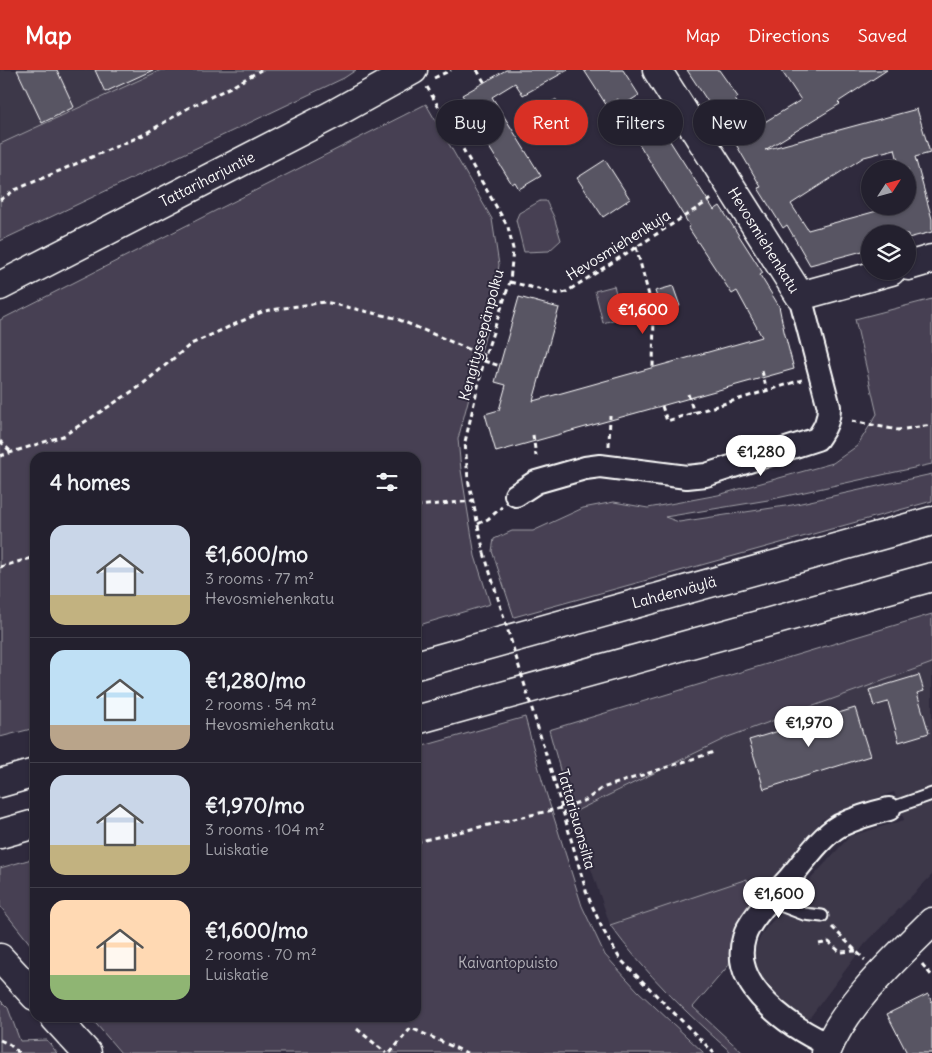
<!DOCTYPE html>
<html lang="en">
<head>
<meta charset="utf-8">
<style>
  :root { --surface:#23202e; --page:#2f2d3a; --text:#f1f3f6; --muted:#a3a3aa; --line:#403e4a; --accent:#d93025 }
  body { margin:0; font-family:Delius,sans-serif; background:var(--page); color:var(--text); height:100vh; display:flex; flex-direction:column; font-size:19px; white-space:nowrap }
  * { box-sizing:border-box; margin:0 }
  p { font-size:16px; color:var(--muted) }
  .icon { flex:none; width:28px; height:28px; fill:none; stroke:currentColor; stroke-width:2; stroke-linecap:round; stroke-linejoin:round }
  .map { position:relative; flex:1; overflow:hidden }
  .details { position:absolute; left:30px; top:382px; width:391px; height:570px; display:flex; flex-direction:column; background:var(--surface); border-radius:15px; box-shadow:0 1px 4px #0004,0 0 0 1px var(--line) }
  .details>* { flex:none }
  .hud { position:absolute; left:436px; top:30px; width:420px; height:45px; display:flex; gap:10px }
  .needle { width:32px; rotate:54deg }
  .fabs { position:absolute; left:861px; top:90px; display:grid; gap:10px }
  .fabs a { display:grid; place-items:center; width:55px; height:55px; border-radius:50%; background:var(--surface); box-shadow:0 1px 4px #0004,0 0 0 1px var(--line); font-size:25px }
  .price { position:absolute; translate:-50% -42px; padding:0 11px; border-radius:18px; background:#fff; color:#222; font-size:16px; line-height:32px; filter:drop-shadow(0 1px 2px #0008) }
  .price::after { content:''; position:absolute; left:50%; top:30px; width:15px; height:11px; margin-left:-8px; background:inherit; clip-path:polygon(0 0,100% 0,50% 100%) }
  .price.active { background:var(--accent); color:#fff }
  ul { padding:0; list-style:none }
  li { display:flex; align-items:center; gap:15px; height:125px; padding:0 20px }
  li+li { border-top:1px solid var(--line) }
  li span { display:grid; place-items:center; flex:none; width:140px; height:100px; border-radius:15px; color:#555 }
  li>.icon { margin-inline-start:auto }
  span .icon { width:60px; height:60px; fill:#fffc; stroke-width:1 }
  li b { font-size:21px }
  h2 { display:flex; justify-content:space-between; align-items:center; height:60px; padding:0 20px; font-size:21px }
  .chip { padding:0 18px; border-radius:22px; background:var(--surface); box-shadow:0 1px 4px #0004,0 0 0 1px var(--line); font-size:18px; line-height:45px }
  .chip.active { background:var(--accent); color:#fff }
  header { display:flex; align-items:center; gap:30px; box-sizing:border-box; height:70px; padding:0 25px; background:var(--accent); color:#fff }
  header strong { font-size:24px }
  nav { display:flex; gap:28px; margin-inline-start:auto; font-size:18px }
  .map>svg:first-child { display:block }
</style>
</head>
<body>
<header>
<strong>Map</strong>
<nav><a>Map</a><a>Directions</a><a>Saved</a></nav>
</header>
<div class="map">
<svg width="932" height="983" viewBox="0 0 932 983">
  <rect width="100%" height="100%" fill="#2f2a3d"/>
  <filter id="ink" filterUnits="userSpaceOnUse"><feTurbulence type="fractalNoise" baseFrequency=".02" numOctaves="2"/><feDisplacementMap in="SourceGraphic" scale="10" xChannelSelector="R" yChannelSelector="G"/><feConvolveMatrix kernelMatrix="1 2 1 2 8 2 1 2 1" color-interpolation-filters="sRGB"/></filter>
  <g filter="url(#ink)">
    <path fill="#3c3749" d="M0,0H161L0,74Z
      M932,593V805L865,874L808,950L776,926L757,900L754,879L765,859L850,766L904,750L894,722L842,740L822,750L752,837L747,809L610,855L572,743L728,667Z"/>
    <path fill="#464152" stroke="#a2a0a8" d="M161,0H356L344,8L0,171V74Z
      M556,29L566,47L537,65L526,47Z
      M426,34L492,149L499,195L491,244L458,369L461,400L475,486L490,534L416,556V388H35V658L0,667V250Z
      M540,131H546L554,147L561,170L549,181L524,182L516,150L519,143Z
      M614,216L623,247L603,253L595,221Z
      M932,229V394L768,430L665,447L679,452L792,435L932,404V431L514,547L492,481L494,469L512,461H533L583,438L614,432L648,438L718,425L833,393L857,376L877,344L855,249Z
      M932,544V593L728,667L572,743L549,660Z
      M525,647L542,710L582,836L605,885L638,921L704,983H121L91,948H416V678Z
      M35,788V880L0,836V798Z
      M747,809L752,837L733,873L729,895L693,937L743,983H732C687,944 645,903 610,855Z
      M0,930L8,938L20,971L47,970L57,983H0Z"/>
    <path fill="#595564" stroke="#fff" fill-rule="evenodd" d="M17,0H57L74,37L42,53Z
      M95,0H153L105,22Z
      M506,0H568L523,25L515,13L492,27L541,106L519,119L515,112L512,114L464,37L468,34L462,25Z
      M584,0H623L639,25L622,36L618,29L607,36Z
      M687,0H719L738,27L735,29L753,59L801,30L781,0H887L838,32L840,34L765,80L917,39L930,83L915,87L932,149V162L908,168V164H870V179L810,195L787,155L783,158L758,118L761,117L734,71ZM895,79L900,99H908V136H895L808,160L791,134L864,87Z
      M659,54L714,140L720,136L763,203L760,205L779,236L784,261L794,299L496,382L485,344L499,340L506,315L495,312L519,227L559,238L533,331L762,267L737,221L732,224L688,157L690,156L636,69Z
      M605,90L630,129L603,147L577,108Z
      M673,216L680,236L662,242L655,221Z
      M919,605L924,621L917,623L929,663L899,672L888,632L874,636L869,620Z
      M855,638L870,686L764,719L749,670Z
      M928,924L932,932V983H907L887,944Z"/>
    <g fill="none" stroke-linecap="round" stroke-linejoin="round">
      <g stroke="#fff" stroke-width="15">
        <path id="service" d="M889,739L932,724
          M770,831L804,844L822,846"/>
      </g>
      <g stroke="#fff" stroke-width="26">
        <path id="minor" d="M516,425L536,412L585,398L600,396L687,407L706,405L817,369C825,358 829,350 829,337L800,226
          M829,975C792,958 729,917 744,868C749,849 774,826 787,811C802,794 820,767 839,756C855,748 872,743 889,739"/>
      </g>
      <g stroke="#fff" stroke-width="31">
        <path id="tertiary" d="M657,0L800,226L891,201
          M908,196L932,189
          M826,983C844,935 896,888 932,852"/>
      </g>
      <g stroke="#fff" stroke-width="31">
        <path id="primary" d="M0,216L332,45L413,0"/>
      </g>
      <g stroke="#fff" stroke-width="31">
        <path id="motorway" d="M416,595L932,451
          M416,650L932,507
          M0,713L35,703
          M0,764L35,754
          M0,888L35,926
          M55,948L87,983"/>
      </g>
      <path stroke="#fff" stroke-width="3" stroke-dasharray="5 4" stroke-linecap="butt" d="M477,0L485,13
        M434,8L451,0
        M427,17L508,157L513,179L510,212L485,286L465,372L468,409L484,483
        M0,130L15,120L143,65L190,37L233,16L261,0
        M636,177L654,244L653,297
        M510,212L559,224L566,222L713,128
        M484,291L500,296
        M762,301L767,321
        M688,324L694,343
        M662,336L667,351L802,310
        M852,351L898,360L932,355
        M533,365L536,386
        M0,371L11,382
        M609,376L610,346
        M0,386L63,366L139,317L191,274L264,241L325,232L395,248L485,286
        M416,436L473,431
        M478,454L488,449L502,437
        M0,497L35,487
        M553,707L587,824L602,858L620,889L714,983
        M416,772L561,738L586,730L602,718L714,682
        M832,857L865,890
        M819,874L829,872L840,882L856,881
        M922,894L932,906
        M357,959L386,983
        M0,970L9,974L19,983
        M390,983L411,958L467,983"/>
      <use href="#service" stroke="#2f2a3d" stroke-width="11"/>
      <use href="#minor" stroke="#2f2a3d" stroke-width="22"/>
      <use href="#tertiary" stroke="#2f2a3d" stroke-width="28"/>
      <use href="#primary" stroke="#2f2a3d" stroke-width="28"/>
      <use href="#motorway" stroke="#2f2a3d" stroke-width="28"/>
      <path stroke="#fff" stroke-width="3" stroke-dasharray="5 4" stroke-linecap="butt" d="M484,483L553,707"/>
    </g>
  </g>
  <g text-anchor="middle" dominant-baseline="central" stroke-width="4" stroke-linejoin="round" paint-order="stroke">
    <g font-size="15" fill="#fff" stroke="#2f2a3d">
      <text transform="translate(207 109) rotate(-27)">Tattariharjuntie</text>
      <text transform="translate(764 170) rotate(58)">Hevosmiehenkatu</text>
      <text transform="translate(618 175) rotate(-32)">Hevosmiehenkuja</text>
      <text transform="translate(481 265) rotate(-75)">Kengityssepänpolku</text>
      <text transform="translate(674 522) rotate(-15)">Lahdenväylä</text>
      <text transform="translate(577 749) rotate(74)">Tattarisuonsilta</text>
    </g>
    <g font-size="15" fill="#b5b3ba" stroke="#2f2a3d">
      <text x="508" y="892">Kaivantopuisto</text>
    </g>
  </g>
</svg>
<div class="fabs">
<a><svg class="needle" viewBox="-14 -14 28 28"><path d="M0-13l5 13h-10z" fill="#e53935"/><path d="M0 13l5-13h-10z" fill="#a3a3aa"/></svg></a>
<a><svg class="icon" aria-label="layers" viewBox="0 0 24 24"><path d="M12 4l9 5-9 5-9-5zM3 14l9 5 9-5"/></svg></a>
</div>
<b class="price active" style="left:643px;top:265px">€1,600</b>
<b class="price" style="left:761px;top:407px">€1,280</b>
<b class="price" style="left:809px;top:678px">€1,970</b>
<b class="price" style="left:779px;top:849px">€1,600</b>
<div class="hud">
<a class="chip">Buy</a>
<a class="chip active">Rent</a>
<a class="chip">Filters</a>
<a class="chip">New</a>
</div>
<section class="details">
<h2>4 homes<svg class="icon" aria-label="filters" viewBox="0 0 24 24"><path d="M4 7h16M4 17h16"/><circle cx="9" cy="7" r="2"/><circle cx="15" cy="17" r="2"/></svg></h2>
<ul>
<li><span style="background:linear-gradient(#c9d6e8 70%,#c2b280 0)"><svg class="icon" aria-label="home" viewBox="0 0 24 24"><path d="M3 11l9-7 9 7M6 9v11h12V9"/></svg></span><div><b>€1,600/mo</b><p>3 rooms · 77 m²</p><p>Hevosmiehenkatu</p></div></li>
<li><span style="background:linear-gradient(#bfe0f5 75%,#b9a48a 0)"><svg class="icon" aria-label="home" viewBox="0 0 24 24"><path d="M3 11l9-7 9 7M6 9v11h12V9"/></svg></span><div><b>€1,280/mo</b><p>2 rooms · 54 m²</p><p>Hevosmiehenkatu</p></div></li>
<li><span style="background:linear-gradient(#c9d6e8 70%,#c2b280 0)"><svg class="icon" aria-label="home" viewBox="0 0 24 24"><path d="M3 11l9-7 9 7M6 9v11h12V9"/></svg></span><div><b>€1,970/mo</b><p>3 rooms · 104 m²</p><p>Luiskatie</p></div></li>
<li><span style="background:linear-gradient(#ffd9b3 75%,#8fb573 0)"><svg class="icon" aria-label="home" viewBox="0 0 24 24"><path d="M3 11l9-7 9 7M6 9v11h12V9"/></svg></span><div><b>€1,600/mo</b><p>2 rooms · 70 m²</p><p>Luiskatie</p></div></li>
</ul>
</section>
</div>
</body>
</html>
